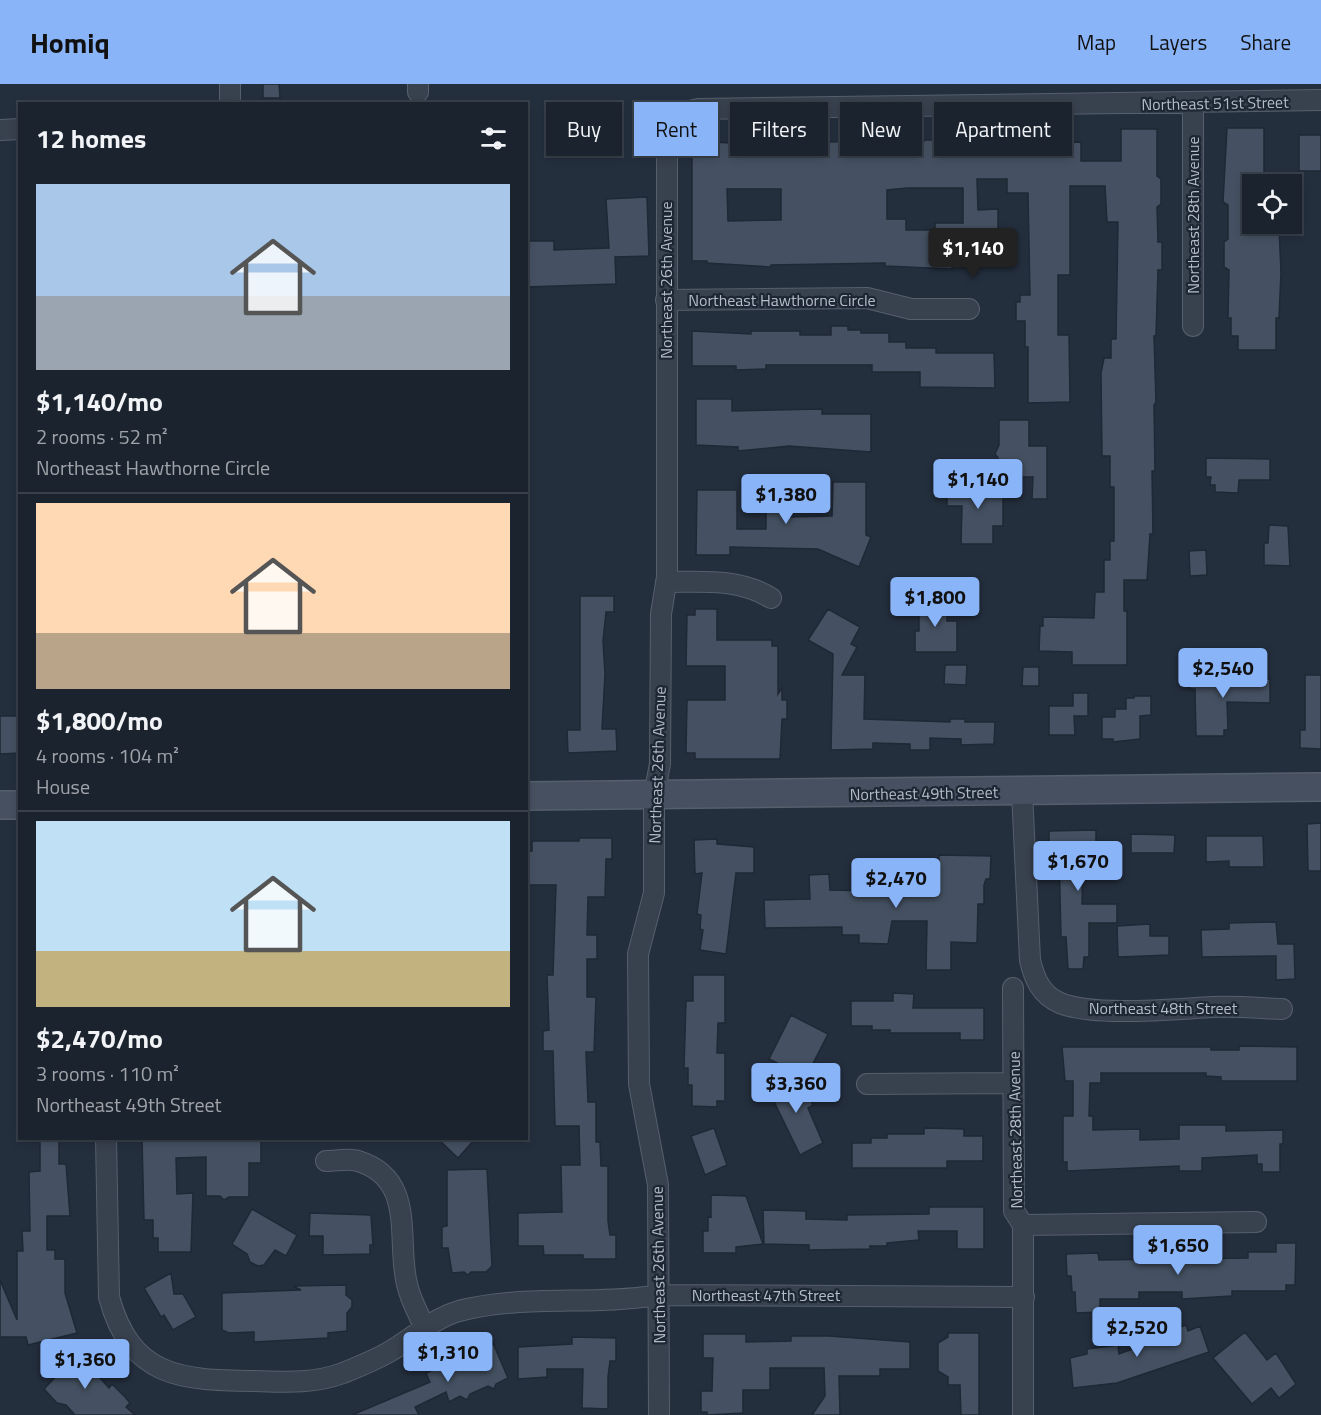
<!DOCTYPE html>
<html lang="en">
<head>
<meta charset="utf-8">
<style>
  :root { --surface:#1b232e; --page:#242b36; --text:#f1f3f6; --muted:#a0a4aa; --line:#39404a; --accent:#8ab4f8 }
  body { margin:0; font-family:"Titillium Web",sans-serif; background:var(--page); color:var(--text); height:100vh; display:flex; flex-direction:column; font-size:22px; white-space:nowrap }
  * { box-sizing:border-box; margin:0 }
  p { font-size:20px; color:var(--muted) }
  .icon { flex:none; width:33px; height:33px; fill:none; stroke:currentColor; stroke-width:2; stroke-linecap:round; stroke-linejoin:round }
  .map { position:relative; flex:1; overflow:hidden }
  .drawer { position:absolute; left:18px; top:18px; width:510px; height:1038px; display:flex; flex-direction:column; background:var(--surface); border-radius:0px; box-shadow:0 3px 9px #0003,0 0 0 2px var(--line) }
  .drawer>* { flex:none }
  .guide { position:absolute; left:546px; top:18px; width:570px; height:54px; display:flex; gap:12px }
  .controls { position:absolute; left:1242px; top:90px; display:grid; gap:12px }
  .controls a { display:grid; place-items:center; width:60px; height:60px; border-radius:0px; background:var(--surface); box-shadow:0 3px 9px #0003,0 0 0 2px var(--line); font-size:30px }
  .price { position:absolute; translate:-50% -51px; padding:0 14px; border-radius:6px; background:var(--accent); color:#111; font-size:20px; line-height:39px; filter:drop-shadow(0 2px 3px #0008) }
  .price::after { content:''; position:absolute; left:50%; top:36px; width:18px; height:14px; margin-left:-9px; background:inherit; clip-path:polygon(0 0,100% 0,50% 100%) }
  .price.current { background:#222; color:#fff }
  ul { padding:0; list-style:none }
  li { display:grid; align-content:center; gap:12px; height:318px; padding:0 18px }
  li+li { border-top:2px solid var(--line) }
  li span { display:grid; place-items:center; height:186px; border-radius:0px; color:#555 }
  li>.icon { margin-inline-start:auto }
  span .icon { width:108px; height:108px; fill:#fffc; stroke-width:1 }
  li b { font-size:26px }
  h2 { display:flex; justify-content:space-between; align-items:center; height:72px; padding:0 18px; font-size:26px }
  .tag { padding:0 21px; border-radius:0px; background:var(--surface); box-shadow:0 3px 9px #0003,0 0 0 2px var(--line); font-size:21px; line-height:54px }
  .tag.current { background:var(--accent); color:#111 }
  header { display:flex; align-items:center; gap:36px; box-sizing:border-box; height:84px; padding:0 30px; background:var(--accent); color:#111 }
  header strong { font-size:28px }
  nav { display:flex; gap:33px; margin-inline-start:auto; font-size:21px }
  .map>svg:first-child { display:block }
</style>
</head>
<body>
<header>
<strong>Homiq</strong>
<nav><a>Map</a><a>Layers</a><a>Share</a></nav>
</header>
<div class="map">
<svg width="1321" height="1331" viewBox="0 0 1321 1331">
  <rect width="100%" height="100%" fill="#242f3e"/>
  <path fill="#455162" stroke="#1f2835" stroke-width="1.5" fill-rule="evenodd" d="M263,0H279L280,14H263Z
    M1227,44H1264V100H1252V141H1279L1281,189L1279,234H1276V266H1238V252H1231V234H1228L1229,186L1224,183V158L1228,155V121L1223,118Z
    M1121,45H1157V92L1161,95V120L1157,123L1158,158H1162V186H1158L1156,252H1154L1156,318L1154,321L1155,387H1152L1153,450H1150L1147,496H1124V527H1127V581H1072V568L1039,567L1040,542H1043V533L1094,534L1095,508H1104V476H1110V457H1114V403H1110V372H1102L1101,289L1104,274H1111V255H1116L1118,138H1107L1105,102H1070V191H1058V251H1069L1070,318L1028,319V263H1025V237H1016V218H1020V211H1030L1028,109H1007V95H977L978,126L998,125V176H952V185L885,182V179L771,181V183L707,179V177H692V57L751,60L864,57V61L916,60L926,56H974L981,59L1081,58V77H1121ZM907,104H963V139H935V146H906V135H887V106ZM727,105H781V136L728,137Z
    M1299,51H1321V87H1299Z
    M647,113L649,172L615,173L616,200L526,203L529,157H554V166L609,164L606,115Z
    M831,242H848V246H861V249H889V258H906V264H936V269H994L995,304L920,303V288H872V281H766V285L736,286V282H692V247L751,250V247H800V251H831Z
    M696,315H732V327L822,325V330H871V368L789,362L738,367V363L696,361Z
    M999,336H1029V362H1047V415H1032L1033,393H998V374L995,370L999,361Z
    M1206,374L1270,375V396H1239L1238,409L1215,408V401H1210L1211,393H1206Z
    M833,398H866V451L871,453L859,483L818,465L730,463V471H696L697,406H737V445H766V409H788V433L832,432Z
    M947,400H1003V442H993V460H961L962,422H947Z
    M1269,441L1288,442L1290,482L1264,481V459H1268Z
    M1206,466L1207,491L1190,492L1189,467Z
    M580,512H614V528H606L603,557L605,590L602,645H616L617,667L568,669L567,646H580Z
    M919,515H947V537H957V568H915V547H919Z
    M695,525H717V556H772V562H778V610L782,604V616H787V635H782L780,675H695V669H686L687,616H725V582H686L687,531H695Z
    M828,525L860,543L851,560L857,563L842,591H865L864,635L950,638V635H965V638H995L994,660L961,661V655L930,654V666H910V660L873,659V665L831,666L833,570L808,556Z
    M945,581H967L966,601L944,600Z
    M1191,582L1206,583L1205,593L1270,595V619L1227,618L1228,646H1224V652H1196L1195,605H1190Z
    M1023,583H1039V602H1022Z
    M1305,591H1321V665L1300,664V646H1305Z
    M1073,609H1088V632H1074L1075,651H1049V622H1073Z
    M1134,612H1151V631L1140,632V655L1113,658V655H1102V633H1115V625H1126V614H1134Z
    M0,632H20V669L0,670Z
    M1321,739V787H1308L1307,740Z
    M1096,746V783H1083L1082,820H1117V839H1089V873H1084L1083,885H1068L1066,853H1061L1059,770H1049V747Z
    M1131,750L1175,751L1174,769H1131Z
    M1206,752H1263L1264,783H1229V777L1206,778Z
    M579,754H612V775H606L605,813H588L587,851H597V875H587V913H596L594,968H586L588,1018H596V1058H600L601,1082H608V1137L610,1151H616V1175H583V1171H544L543,1162H518V1129L562,1128L561,1081H580L579,1042H555L553,967H543V947L549,946L547,891H553L556,801H526V767H532V757H579Z
    M717,755V760L754,763V789H736L726,870L700,866L703,846L700,845L701,831L697,830L702,789L695,790L694,756Z
    M939,771L991,772L990,795H986L984,801V820H978L977,859L951,858V886H926L927,837H892L888,860L859,859V851H842V843L765,844L764,816L810,815L809,791L829,790L830,806L873,807V811L938,808Z
    M1276,838L1278,860H1294L1295,895L1276,896V872L1202,873L1201,846L1229,845V839Z
    M1150,840V852H1169V871L1118,873L1117,842Z
    M693,891H725V939H718L717,969H725V1017H717V1023L692,1022V1001H688V984H684L686,917H693Z
    M893,909L914,910L913,924H984V956H960V949H890V946H872V942H851V917H893Z
    M791,931L828,950L806,993L769,975Z
    M1239,962L1297,963V997H1221V993L1206,992V989H1101V999H1090L1089,1032H1093V1046L1140,1045V1056L1179,1055V1041H1226V1047L1283,1046V1060H1280V1088H1262V1080H1257V1071L1202,1074V1087H1179V1082L1067,1087V1078H1063V1032H1073V997H1065L1062,963H1211V966H1239Z
    M801,997L813,1021L808,1024L823,1059L800,1071L765,999Z
    M714,1044L727,1081L705,1091L691,1052Z
    M924,1044L964,1045V1052H983V1077H947V1084H852V1059H871V1054H887V1050H924Z
    M40,1054H59V1080H66L70,1132H47V1166H55V1175H65V1209L77,1249L28,1261L26,1253H0V1196L17,1236V1167H23L22,1147H30L29,1088L40,1087Z
    M197,1054L261,1056V1079H249V1113H229L224,1116L220,1112H206V1073L176,1074L177,1110L193,1109L191,1168H158V1154H153V1136H144L142,1055Z
    M437,1054H476L458,1074Z
    M487,1085L492,1182L486,1188H471L468,1191L464,1188L452,1189L448,1164H442V1143L447,1142V1086Z
    M711,1111L746,1112L763,1160L736,1163V1169H703V1147H708V1132L711,1133Z
    M929,1123H984V1165H957V1147H918L919,1156L887,1159V1162H870V1165L809,1166V1161L764,1160L763,1126L806,1127V1135L847,1136V1131L929,1130Z
    M252,1125L297,1151L286,1172L275,1166L264,1181L258,1182L250,1178L247,1170L232,1160Z
    M310,1129L371,1131L373,1161H370V1170L323,1171V1152H309Z
    M1276,1159H1296L1295,1201H1286V1207H1232V1212L1182,1215V1208H1139V1215H1100V1228L1076,1229L1075,1208H1072L1071,1192H1067L1066,1170L1098,1169L1099,1176L1248,1174V1168H1276Z
    M171,1189L174,1210H183L196,1233L173,1246L164,1231L161,1233L144,1204Z
    M346,1201V1211L352,1216V1223L347,1229V1247L328,1249V1254L254,1258V1248L229,1249L222,1246V1209L301,1206L293,1202Z
    M1186,1241L1188,1247L1200,1242L1209,1268L1117,1299L1073,1304L1070,1274L1087,1270V1265L1118,1261L1119,1270L1159,1255L1158,1251Z
    M1245,1248L1267,1276L1276,1269L1296,1300L1279,1314L1271,1304L1252,1320L1213,1274Z
    M948,1249H979V1331H961L960,1301H948V1293L938,1287V1259L948,1253Z
    M703,1250H746V1258L791,1257V1252H829L910,1258V1285H880V1292H839L840,1331H812L825,1312L824,1284H770V1306H743V1329L707,1331V1328H701V1307H712L713,1274H703Z
    M572,1253L616,1254V1277H610L608,1293V1325L582,1324L583,1285H547V1293L518,1295V1263L572,1260Z
    M493,1259L508,1294L496,1300L494,1305L488,1302L470,1310L467,1316L460,1312L449,1318L446,1308L415,1323L419,1331H352L430,1298L426,1289Z
    M76,1265L90,1281H95V1288L109,1304L112,1300L125,1313L130,1319L126,1323L135,1331H75L66,1321L57,1319L44,1305L59,1289L55,1285Z"/>
  <g fill="none" stroke-linecap="round" stroke-linejoin="round">
    <g stroke="#565f6c" stroke-width="22">
      <path id="street" d="M230,0V14
        M418,8V0
        M0,46L20,45
        M666,216L867,214L911,225H969
        M1193,242V20
        M666,498C703,498 739,494 771,514
        M1022,708L1030,876C1034,894 1041,911 1060,919C1094,933 1174,925 1212,923C1235,922 1259,924 1282,925
        M1013,904L1014,1127L1023,1141V1331
        M867,1000L1013,999
        M106,1054L109,1213C131,1294 181,1296 254,1297C285,1298 313,1300 343,1289C358,1283 375,1276 389,1268C413,1254 432,1235 459,1227C524,1210 593,1222 658,1211L1024,1213
        M326,1077C336,1077 349,1074 358,1077C417,1095 396,1156 407,1200C410,1215 418,1229 424,1242
        M1023,1141L1256,1138
        M659,1331L658,1101L639,1000L638,870L654,809V711L660,680L661,530L667,493V50C670,33 682,28 698,25L1321,16"/>
    </g>
    <g stroke="#565f6c" stroke-width="30">
      <path id="secondary" d="M526,712L1321,703
        M0,721H20"/>
    </g>
    <use href="#street" stroke="#38414e" stroke-width="20"/>
    <use href="#secondary" stroke="#465061" stroke-width="27"/>
  </g>
  <g text-anchor="middle" dominant-baseline="central" stroke-width="4.5" stroke-linejoin="round" paint-order="stroke">
    <g font-size="16" fill="#b4bcc9" stroke="#1d2633">
      <text transform="translate(1215 19) rotate(-1)">Northeast 51st Street</text>
      <text transform="translate(1193 131) rotate(-90)">Northeast 28th Avenue</text>
      <text transform="translate(666 196) rotate(-90)">Northeast 26th Avenue</text>
      <text x="782" y="216">Northeast Hawthorne Circle</text>
      <text transform="translate(657 681) rotate(-88)">Northeast 26th Avenue</text>
      <text transform="translate(924 709) rotate(-1)">Northeast 49th Street</text>
      <text x="1163" y="924">Northeast 48th Street</text>
      <text transform="translate(1015 1046) rotate(-91)">Northeast 28th Avenue</text>
      <text transform="translate(658 1181) rotate(-91)">Northeast 26th Avenue</text>
      <text x="766" y="1211">Northeast 47th Street</text>
    </g>
  </g>
</svg>
<div class="controls">
<a><svg class="icon" aria-label="locate" viewBox="0 0 24 24"><circle cx="12" cy="12" r="6"/><path d="M12 2v4M12 18v4M2 12h4M18 12h4"/></svg></a>
</div>
<b class="price current" style="left:973px;top:195px">$1,140</b>
<b class="price" style="left:978px;top:426px">$1,140</b>
<b class="price" style="left:786px;top:441px">$1,380</b>
<b class="price" style="left:935px;top:544px">$1,800</b>
<b class="price" style="left:1223px;top:615px">$2,540</b>
<b class="price" style="left:1078px;top:808px">$1,670</b>
<b class="price" style="left:896px;top:825px">$2,470</b>
<b class="price" style="left:796px;top:1030px">$3,360</b>
<b class="price" style="left:1178px;top:1192px">$1,650</b>
<b class="price" style="left:1137px;top:1274px">$2,520</b>
<b class="price" style="left:448px;top:1299px">$1,310</b>
<b class="price" style="left:85px;top:1306px">$1,360</b>
<div class="guide">
<a class="tag">Buy</a>
<a class="tag current">Rent</a>
<a class="tag">Filters</a>
<a class="tag">New</a>
<a class="tag">Apartment</a>
</div>
<section class="drawer">
<h2>12 homes<svg class="icon" aria-label="filters" viewBox="0 0 24 24"><path d="M4 7h16M4 17h16"/><circle cx="9" cy="7" r="2"/><circle cx="15" cy="17" r="2"/></svg></h2>
<ul>
<li><span style="background:linear-gradient(#a9c7e8 60%,#9aa5b1 0)"><svg class="icon" aria-label="home" viewBox="0 0 24 24"><path d="M3 11l9-7 9 7M6 9v11h12V9"/></svg></span><div><b>$1,140/mo</b><p>2 rooms · 52 m²</p><p>Northeast Hawthorne Circle</p></div></li>
<li><span style="background:linear-gradient(#ffd9b3 70%,#b9a48a 0)"><svg class="icon" aria-label="home" viewBox="0 0 24 24"><path d="M3 11l9-7 9 7M6 9v11h12V9"/></svg></span><div><b>$1,800/mo</b><p>4 rooms · 104 m²</p><p>House</p></div></li>
<li><span style="background:linear-gradient(#bfe0f5 70%,#c2b280 0)"><svg class="icon" aria-label="home" viewBox="0 0 24 24"><path d="M3 11l9-7 9 7M6 9v11h12V9"/></svg></span><div><b>$2,470/mo</b><p>3 rooms · 110 m²</p><p>Northeast 49th Street</p></div></li>
</ul>
</section>
</div>
</body>
</html>
